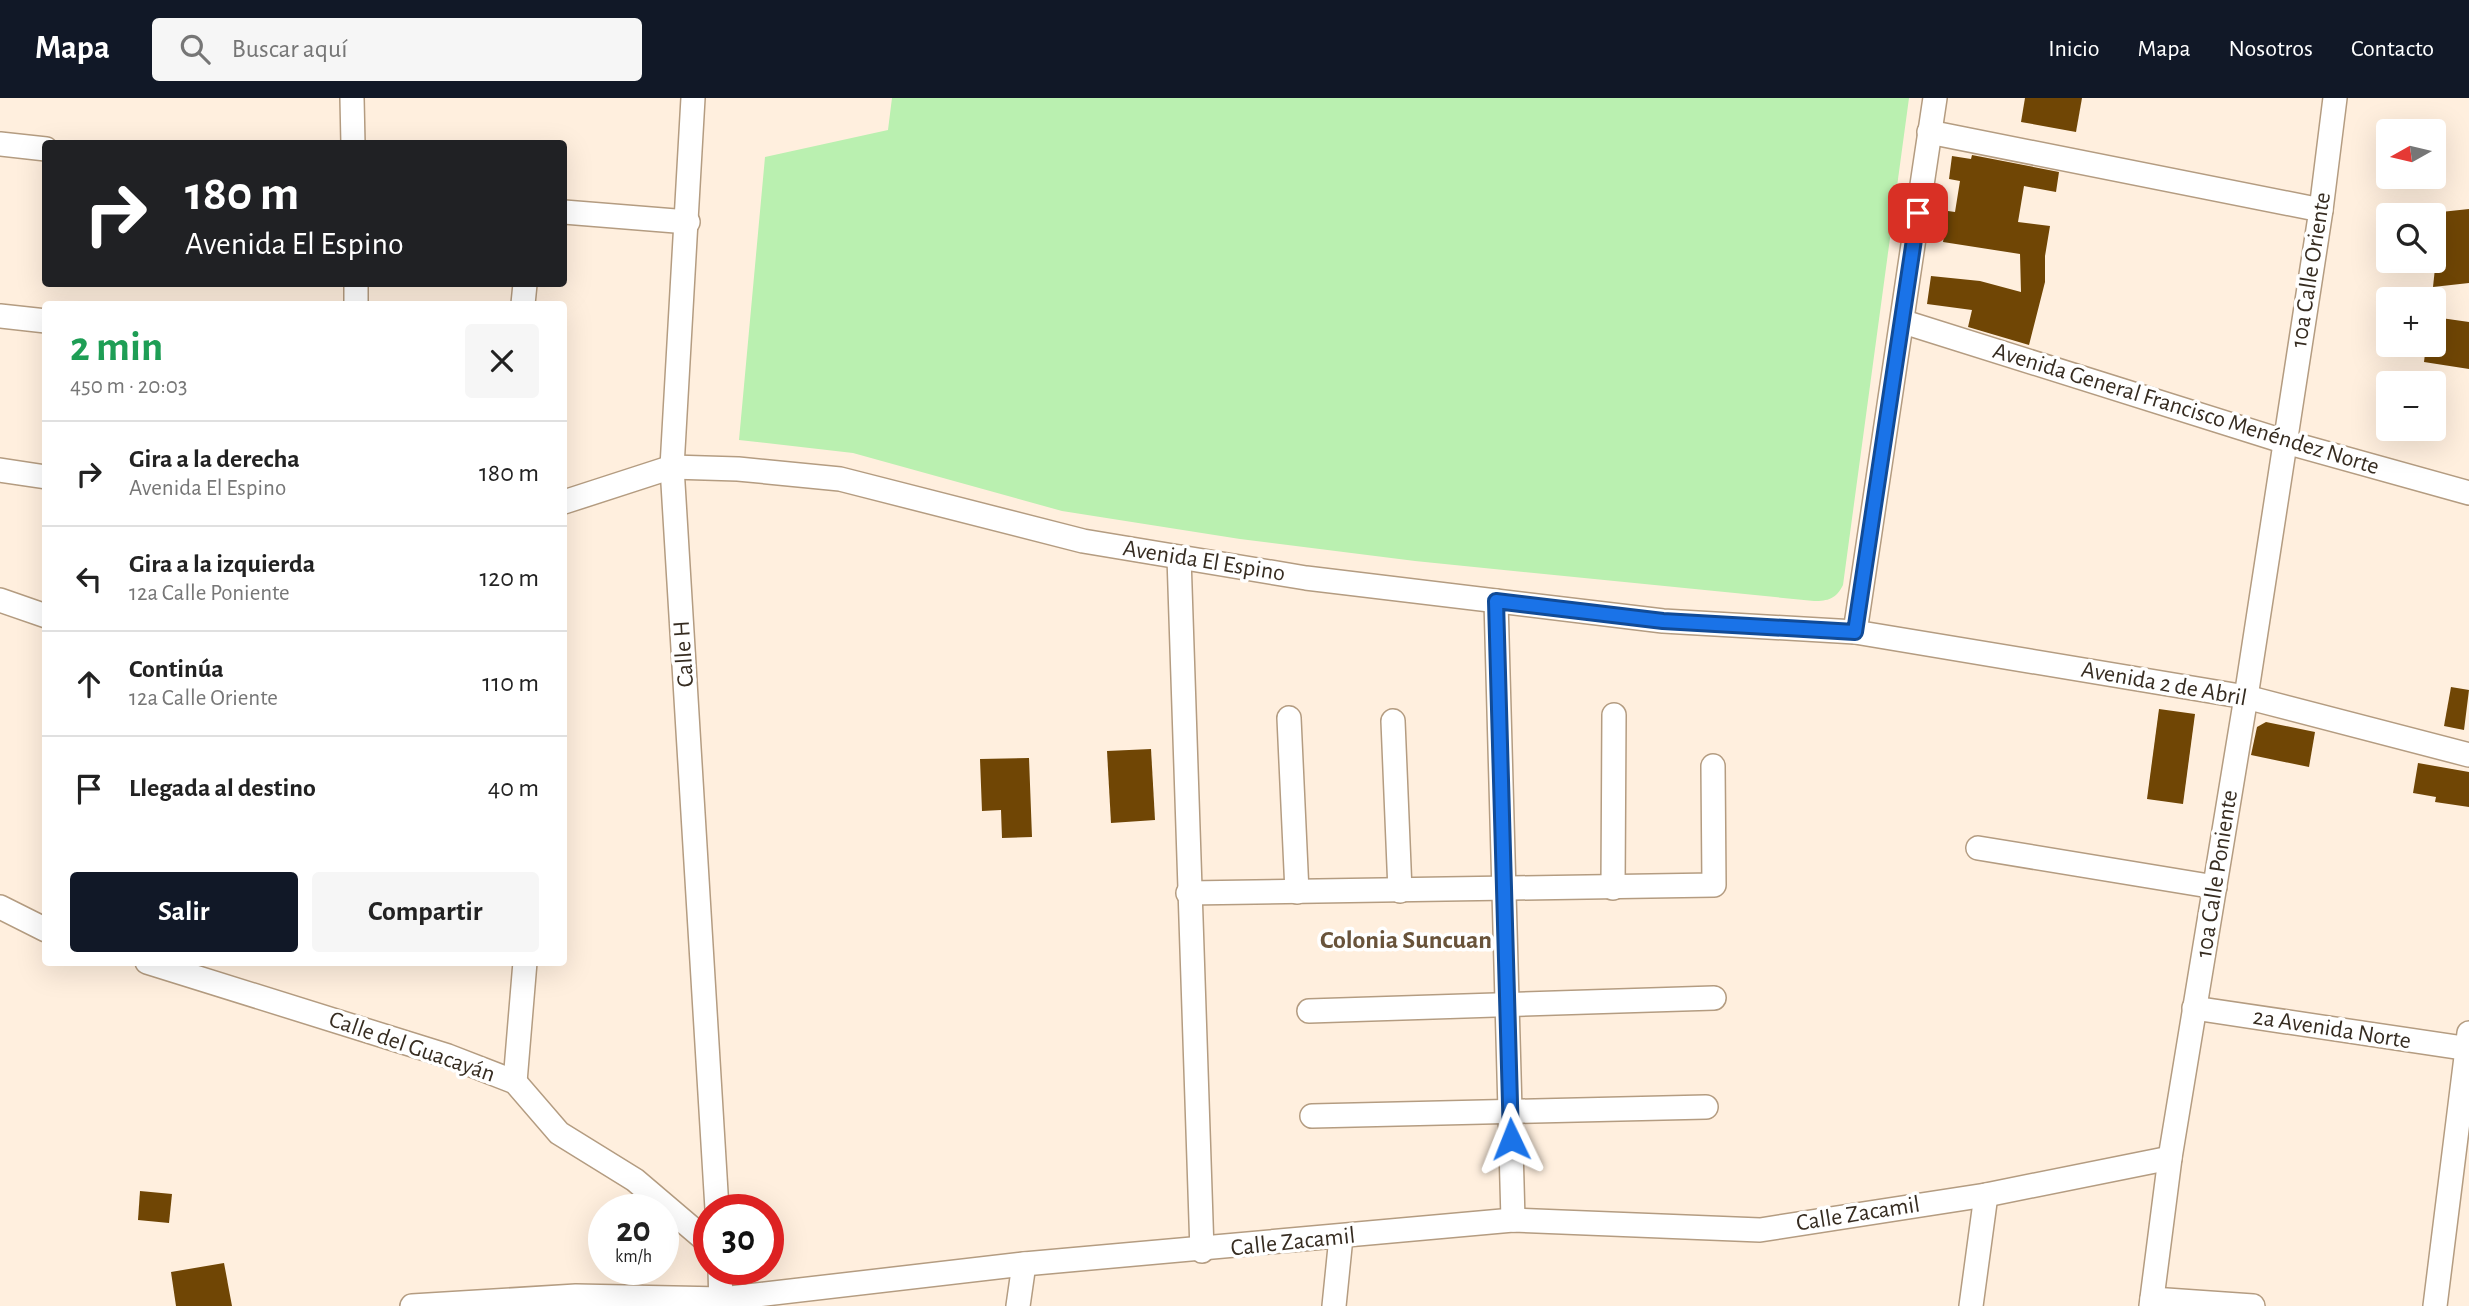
<!DOCTYPE html>
<html lang="es">
<meta charset="utf-8">
<style>
:root{--surface:#fff;--page:#f6f6f6;--text:#222;--muted:#767676;--line:#e0e0e0;--accent:#111827}
body{margin:0;font-family:"Alegreya Sans",sans-serif;background:var(--page);color:var(--text);height:100vh;display:flex;flex-direction:column;font-size:26px;white-space:nowrap}
*{box-sizing:border-box;margin:0}
p{font-size:23px;color:var(--muted)}
.icon{flex:none;width:38px;height:38px;fill:none;stroke:currentColor;stroke-width:2;stroke-linecap:round;stroke-linejoin:round}
.map{position:relative;flex:1;overflow:hidden}
.sheet{position:absolute;left:42px;top:203px;width:525px;height:665px;display:flex;flex-direction:column;background:var(--surface);border-radius:7px;box-shadow:0 7px 28px #0002}
.sheet>*{flex:none}
.guide{position:absolute;left:42px;top:42px;width:525px;height:147px;border-radius:7px;box-shadow:0 7px 28px #0002;background:#202124;color:#fff;overflow:hidden}
.needle{width:46px;rotate:262deg}
.tools{position:absolute;left:2376px;top:21px;display:grid;gap:14px}
.tools a{display:grid;place-items:center;width:70px;height:70px;border-radius:7px;background:var(--surface);box-shadow:0 7px 28px #0002;font-size:35px}
.speed{position:absolute;left:588px;top:1096px;display:flex;gap:14px;font-size:35px;font-weight:700;text-align:center}
.speed>*{display:grid;place-content:center;width:91px;height:91px;border-radius:50%;background:var(--surface);box-shadow:0 7px 28px #0002;line-height:1}
.speed small{font-size:18px;font-weight:400}
.speed .limit{border:10px solid #d22;background:#fff;color:#111}
.pin{position:absolute;display:grid;place-items:center;width:60px;height:60px;color:#fff;margin:-30px;border-radius:14px;box-shadow:0 4px 10px #0006}
.me{position:absolute;width:77px;margin:-38px;rotate:358deg;stroke-linejoin:round;filter:drop-shadow(0 0 5px #0008)}
.turn{display:flex;align-items:center;gap:24px;height:147px;padding:0 28px;font-size:32px}
.turn .icon{width:91px;height:91px;stroke-width:2.5}
.turn b{display:block;font-size:49px;line-height:60px}
.round{display:grid;place-items:center;flex:none;width:74px;height:74px;border-radius:7px;background:var(--page)}
.overview{display:flex;align-items:center;justify-content:space-between;height:119px;padding:0 28px}
h1{font-size:42px;font-weight:700;line-height:52px;color:#1e9e55}
.button{display:flex;gap:14px;margin-top:auto;padding:14px 28px}
.button a{flex:1;height:80px;border-radius:7px;background:var(--accent);color:#fff;font-size:28px;font-weight:700;line-height:80px;text-align:center}
.button a+a{background:var(--page);color:var(--text)}
ul{padding:0;list-style:none}
li{display:flex;align-items:center;gap:21px;height:105px;padding:0 28px;border-top:2px solid var(--line)}
li div{flex:1}
li b{display:block;font-size:26px}
li em{font-style:normal}
header{display:flex;align-items:center;gap:42px;box-sizing:border-box;height:98px;padding:0 35px;background:var(--accent);color:#fff}
header strong{font-size:33px}
nav{display:flex;gap:38px;margin-inline-start:auto;font-size:24px}
.search{width:490px;height:63px;background:var(--page);display:flex;align-items:center;gap:18px;box-sizing:border-box;padding:0 24px;border-radius:7px;color:var(--muted);font-size:26px}
.map>svg:first-child{display:block}
.green{fill:#baf0b0}
.building{fill:#704605}
.lines{fill:none;stroke-linecap:round;stroke-linejoin:round}
.minor-casing{stroke:#b49c81;stroke-width:26}
.minor{stroke:#fff;stroke-width:23}
.route-casing{stroke:#114b97;stroke-width:18}
.route{stroke:#1a73e8;stroke-width:12}
.labels{text-anchor:middle;dominant-baseline:central;stroke-width:7;stroke-linejoin:round;paint-order:stroke}
.street-label{font-size:24px;fill:#362c21;stroke:#fff}
.neighbourhood-label{font-size:26px;font-weight:bold;fill:#69533a;stroke:#fff}
</style>
<header>
<strong>Mapa</strong>
<div class="search"><svg class="icon" aria-label="search" viewBox="0 0 24 24"><circle cx="10" cy="10" r="6"/><path d="M15 15l6 6"/></svg>Buscar aquí</div>
<nav><a>Inicio</a><a>Mapa</a><a>Nosotros</a><a>Contacto</a></nav>
</header>
<div class="map">
<svg width="2469" height="1208" viewBox="0 0 2469 1208">
<rect width="100%" height="100%" fill="#ffefde"/>
<path class="green" d="M892,0h1017l-66,487c-7,14 -15,16 -29,16l-399,-40 -175,-22 -178,-28 -209,-58 -114,-13 26,-283 123,-27z"/>
<g class="building">
<polygon points="2025,0 2082,0 2076,34 2021,24"/>
<polygon points="1972,57 2059,74 2056,94 2024,88 2018,124 2050,128 2045,158 2045,184 2029,247 1968,229 1972,212 1927,206 1931,178 1980,183 2021,194 2020,156 1943,144 1948,113 1955,114 1960,83 1949,81 1952,58 1971,61"/>
<polygon points="2469,111 2469,185 2433,189 2441,114"/>
<polygon points="2434,219 2469,224 2469,271 2424,264 2426,247 2434,247"/>
<polygon points="2451,589 2469,592 2464,632 2444,628"/>
<polygon points="2159,611 2195,616 2183,706 2147,701"/>
<polygon points="2266,624 2315,634 2309,669 2251,657 2257,629"/>
<polygon points="1151,651 1155,722 1111,725 1107,653"/>
<polygon points="1029,660 1032,739 1002,740 1001,712 982,713 980,661"/>
<polygon points="2418,665 2469,674 2469,709 2435,704 2436,699 2413,695"/>
<polygon points="140,1093 172,1096 169,1125 138,1122"/>
<polygon points="224,1165 232,1208 176,1208 171,1174"/>
</g>
<g class="lines">
<defs>
<g id="minor">
<polyline points="352,0 353,46"/>
<polyline points="693,0 672,369 717,1111"/>
<polyline points="1929,34 2321,112"/>
<polyline points="0,46 46,51"/>
<polyline points="564,114 688,124"/>
<polyline points="356,186 356,206"/>
<polyline points="523,206 525,186"/>
<polyline points="0,218 46,223"/>
<polyline points="1904,224 2286,344 2469,395"/>
<polyline points="0,372 46,379"/>
<polyline points="564,404 672,369 738,371 840,381 1083,443 1306,480 1663,523 1855,534 2246,599 2469,657"/>
<polyline points="1179,459 1202,1153"/>
<polyline points="0,502 46,518"/>
<polyline points="1496,503 1513,1122"/>
<polyline points="1855,534 1935,0"/>
<polyline points="1289,620 1297,794"/>
<polyline points="1393,623 1400,793"/>
<polyline points="1978,750 2215,789"/>
<polyline points="1613,790 1614,617"/>
<polyline points="1188,795 1714,787 1713,668"/>
<polyline points="0,809 46,832"/>
<polyline points="147,864 448,958 515,984 559,1035 635,1082 709,1145"/>
<polyline points="2194,910 2469,951"/>
<polyline points="1309,913 1714,900"/>
<polyline points="515,984 525,864"/>
<polyline points="1312,1018 1706,1009"/>
<polyline points="720,1171 721,1208"/>
<polyline points="2152,1201 2253,1208"/>
<polyline points="412,1208 576,1198 722,1201 1024,1166 1513,1122 1760,1132 1986,1097 2170,1060"/>
<polyline points="1018,1208 1024,1166"/>
<polyline points="1334,1208 1341,1139"/>
<polyline points="1971,1208 1986,1097"/>
<polyline points="2151,1208 2170,1060 2246,599 2321,112 2335,0"/>
<polyline points="2435,1208 2469,935"/>
</g>
</defs>
<use href="#minor" class="minor-casing"/>
<use href="#minor" class="minor"/>
</g>
<g class="lines">
<defs>
<polyline id="route" points="1511,1041 1496,503 1663,523 1855,534 1918,115"/>
</defs>
<use href="#route" class="route-casing"/>
<use href="#route" class="route"/>
</g>
<g class="labels">
<g class="street-label">
<text transform="translate(2311 172) rotate(-81)">10a Calle Oriente</text>
<text transform="translate(2186 311) rotate(17)">Avenida General Francisco Menéndez Norte</text>
<text transform="translate(1204 463) rotate(9)">Avenida El Espino</text>
<text transform="translate(684 556) rotate(-94)">Calle H</text>
<text transform="translate(2164 586) rotate(10)">Avenida 2 de Abril</text>
<text transform="translate(2217 776) rotate(-81)">10a Calle Poniente</text>
<text transform="translate(2332 931) rotate(9)">2a Avenida Norte</text>
<text transform="translate(412 949) rotate(19)">Calle del Guacayán</text>
<text transform="translate(1858 1116) rotate(-9)">Calle Zacamil</text>
<text transform="translate(1293 1144) rotate(-6)">Calle Zacamil</text>
</g>
<g class="neighbourhood-label">
<text x="1406" y="842">Colonia Suncuan</text>
</g>
</g>
</svg>
<div class="tools">
<a><svg class="needle" viewBox="-14 -14 28 28"><path d="M0-13l5 13h-10z" fill="#e53935"/><path d="M0 13l5-13h-10z" fill="#767676"/></svg></a>
<a><svg class="icon" aria-label="search" viewBox="0 0 24 24"><circle cx="10" cy="10" r="6"/><path d="M15 15l6 6"/></svg></a>
<a>+</a>
<a>−</a>
</div>
<div class="speed"><div>20<small>km/h</small></div><div class="limit">30</div></div>
<div class="pin" style="left:1918px;top:115px;background:#d93025"><svg class="icon" aria-label="arrive" viewBox="0 0 24 24"><path d="M6 21V4h12l-3 4 3 4H6"/></svg></div>
<svg class="me" style="left:1511px;top:1041px" viewBox="-20 -20 40 40"><path d="M0-17L14 15 0 8-14 15z" fill="#1a73e8" stroke="#fff" stroke-width="4"/></svg>
<div class="guide">
<div class="turn"><svg class="icon" aria-label="right" viewBox="0 0 24 24"><path d="M7 20v-9h11M14 6l5 5-5 5"/></svg><div><b>180 m</b>Avenida El Espino</div></div>
</div>
<section class="sheet">
<div class="overview"><div><h1>2 min</h1><p>450 m · 20:03</p></div><a class="round"><svg class="icon" aria-label="close" viewBox="0 0 24 24"><path d="M6 6l12 12M18 6L6 18"/></svg></a></div>
<ul>
<li><svg class="icon" aria-label="right" viewBox="0 0 24 24"><path d="M7 20v-9h11M14 6l5 5-5 5"/></svg><div><b>Gira a la derecha</b><p>Avenida El Espino</p></div><em>180 m</em></li>
<li><svg class="icon" aria-label="left" viewBox="0 0 24 24"><path d="M17 20v-9H6M10 6l-5 5 5 5"/></svg><div><b>Gira a la izquierda</b><p>12a Calle Poniente</p></div><em>120 m</em></li>
<li><svg class="icon" aria-label="ahead" viewBox="0 0 24 24"><path d="M12 20V5M6 11l6-6 6 6"/></svg><div><b>Continúa</b><p>12a Calle Oriente</p></div><em>110 m</em></li>
<li><svg class="icon" aria-label="arrive" viewBox="0 0 24 24"><path d="M6 21V4h12l-3 4 3 4H6"/></svg><div><b>Llegada al destino</b></div><em>40 m</em></li>
</ul>
<div class="button"><a>Salir</a><a>Compartir</a></div>
</section>
</div>
